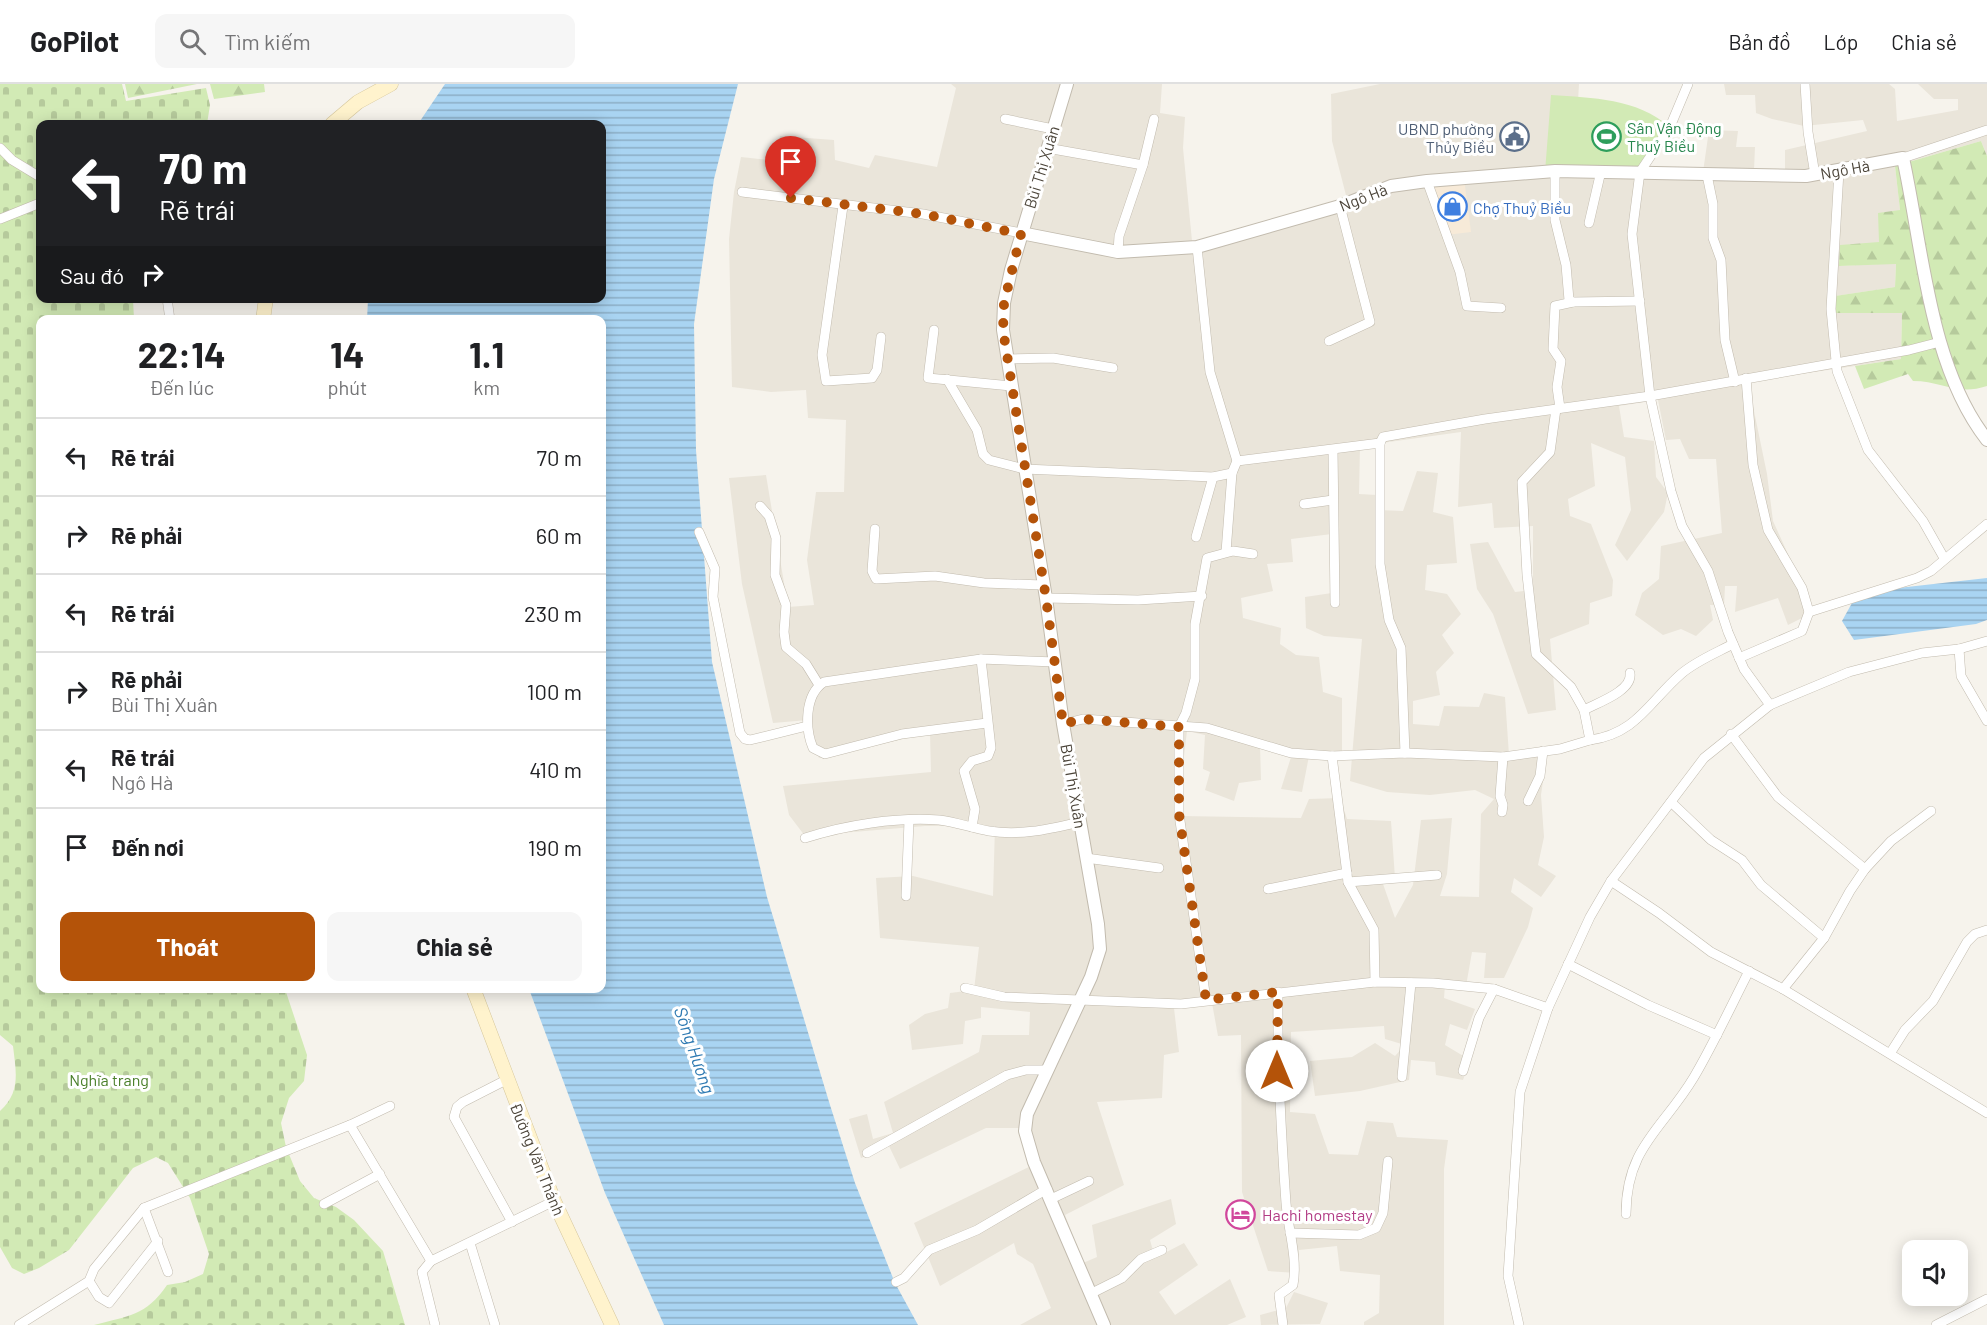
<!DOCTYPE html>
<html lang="vi">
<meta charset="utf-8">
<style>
:root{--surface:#fff;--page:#f6f6f6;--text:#202124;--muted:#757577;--line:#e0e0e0;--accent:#b45309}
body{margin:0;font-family:Barlow,sans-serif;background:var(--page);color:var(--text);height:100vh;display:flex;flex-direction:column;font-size:22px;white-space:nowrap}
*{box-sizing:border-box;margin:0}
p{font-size:20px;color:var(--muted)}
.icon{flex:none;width:33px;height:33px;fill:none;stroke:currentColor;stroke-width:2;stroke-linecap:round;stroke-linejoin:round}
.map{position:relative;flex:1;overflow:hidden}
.details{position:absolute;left:36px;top:231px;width:570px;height:678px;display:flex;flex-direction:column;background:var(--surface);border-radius:12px;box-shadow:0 3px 15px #0003}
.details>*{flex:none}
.guide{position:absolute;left:36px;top:36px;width:570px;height:183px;border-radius:12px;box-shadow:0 3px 15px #0003;background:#202124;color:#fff;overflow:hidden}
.controls{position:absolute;left:1902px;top:1156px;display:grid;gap:12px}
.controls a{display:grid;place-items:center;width:66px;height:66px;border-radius:12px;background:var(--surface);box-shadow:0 3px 15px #0003;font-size:30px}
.pin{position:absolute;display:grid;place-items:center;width:51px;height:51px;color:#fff;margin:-62px -26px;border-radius:50% 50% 50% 0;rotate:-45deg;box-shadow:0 0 6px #0007}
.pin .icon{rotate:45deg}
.me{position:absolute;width:66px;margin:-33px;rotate:0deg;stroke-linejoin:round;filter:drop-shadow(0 0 4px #0008)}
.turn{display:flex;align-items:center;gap:21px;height:126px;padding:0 24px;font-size:27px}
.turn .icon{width:78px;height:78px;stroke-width:2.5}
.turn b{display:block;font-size:42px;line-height:51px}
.then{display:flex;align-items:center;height:57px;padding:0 24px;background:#0003;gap:12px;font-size:22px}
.eta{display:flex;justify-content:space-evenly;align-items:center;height:102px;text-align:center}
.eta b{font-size:36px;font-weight:700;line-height:42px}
.action{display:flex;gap:12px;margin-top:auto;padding:12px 24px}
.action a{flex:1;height:69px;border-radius:12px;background:var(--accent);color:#fff;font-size:24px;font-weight:700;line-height:69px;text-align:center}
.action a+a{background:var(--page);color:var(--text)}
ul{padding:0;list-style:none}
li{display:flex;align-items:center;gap:18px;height:78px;padding:0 24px;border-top:2px solid var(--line)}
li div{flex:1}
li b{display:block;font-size:22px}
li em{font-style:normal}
header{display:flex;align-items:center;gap:36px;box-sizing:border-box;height:84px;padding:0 30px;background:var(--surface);border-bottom:2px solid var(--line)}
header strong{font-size:28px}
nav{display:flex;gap:33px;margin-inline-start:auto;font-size:21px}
.search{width:420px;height:54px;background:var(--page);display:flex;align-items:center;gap:15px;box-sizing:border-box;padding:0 21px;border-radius:12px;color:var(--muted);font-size:22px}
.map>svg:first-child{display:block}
.residential{fill:#eae5da;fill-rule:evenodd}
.commercial{fill:#f7ead8}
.forest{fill:url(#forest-firs)}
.cemetery{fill:url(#cemetery-stones)}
.pitch{fill:#d2eab5}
.water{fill:url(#water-rules)}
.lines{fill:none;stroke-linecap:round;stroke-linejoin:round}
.minor-casing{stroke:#c2bbae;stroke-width:10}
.tertiary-casing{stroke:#c2bbae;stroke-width:14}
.secondary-casing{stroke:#d6c79b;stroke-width:15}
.minor{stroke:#fff;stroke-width:9}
.tertiary{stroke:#fff;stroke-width:12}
.secondary{stroke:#fff3cd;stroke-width:14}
.route{stroke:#b45309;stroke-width:10;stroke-dasharray:0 18}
.labels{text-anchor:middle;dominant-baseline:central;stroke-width:6;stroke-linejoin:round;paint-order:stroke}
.leisure-label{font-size:16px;fill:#27864d;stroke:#fff;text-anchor:start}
.service-label{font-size:16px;fill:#4e5e75;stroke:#fff;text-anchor:end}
.street-label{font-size:16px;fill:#4b4439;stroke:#fff}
.shop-label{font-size:16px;fill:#366cbe;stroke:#fff;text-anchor:start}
.park-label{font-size:16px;fill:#4a7f2a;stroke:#fff}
.hotel-label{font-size:16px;fill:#b23c85;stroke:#fff;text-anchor:start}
.water-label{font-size:18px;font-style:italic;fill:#2e7ab2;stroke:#fff}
</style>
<header>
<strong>GoPilot</strong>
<div class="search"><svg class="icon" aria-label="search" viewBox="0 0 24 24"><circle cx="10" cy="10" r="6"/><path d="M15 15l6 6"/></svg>Tìm kiếm</div>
<nav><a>Bản đồ</a><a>Lớp</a><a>Chia sẻ</a></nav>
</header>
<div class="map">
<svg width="1987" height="1241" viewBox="0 0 1987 1241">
<defs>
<pattern id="forest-firs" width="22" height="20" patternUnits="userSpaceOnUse" patternTransform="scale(1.5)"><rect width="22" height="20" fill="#d2eab5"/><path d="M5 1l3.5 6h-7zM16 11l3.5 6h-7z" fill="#b6ca9c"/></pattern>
<pattern id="cemetery-stones" width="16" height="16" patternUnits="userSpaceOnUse" patternTransform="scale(1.5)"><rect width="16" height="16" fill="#d2eab5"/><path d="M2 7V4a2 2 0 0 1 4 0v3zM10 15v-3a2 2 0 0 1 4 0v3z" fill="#b6ca9c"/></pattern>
<pattern id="water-rules" width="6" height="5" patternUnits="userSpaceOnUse" patternTransform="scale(1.5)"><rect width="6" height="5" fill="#a9d4f2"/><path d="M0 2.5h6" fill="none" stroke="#8caec5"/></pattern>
</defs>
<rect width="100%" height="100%" fill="#f6f3ec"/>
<g class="residential">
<path d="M951,0h211l-2,29 25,4 -2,31 9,93 62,-9 94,-29 -16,-62 -1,-47 49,-10h199l-1,17 -26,62 151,9 6,-42 29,1 -2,16h19l-1,23 31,2v-22l82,-19 -4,-11 -59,6 -32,-7 -16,-6 -1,-18h-29l-2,-11h165l6,5 2,32 61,-11v-11h-24l-16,-15h69v72l-6,-15 -86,25 5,44 -21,32 -39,24 56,-3 -1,24 -59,9 1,17h65l-1,46 -153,23 19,92 6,47 33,73v22l-18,9 -10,-27 -43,14 2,-26h-12l-1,20 -14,-1 3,15 -17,16 -15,-7 -18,6 -28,-20 7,-22 17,-14 2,-33 61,-13 -6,-74h-27l-9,-20 -14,1 -8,-40 -39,6 5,31 30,4 2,36 12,16 -4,19 -37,49 -12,-16 16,-35 -6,-53 -34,-14 4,43 -27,13 2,17 21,8 22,56 -1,16 -22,7 -1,21 -39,15 6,71 -28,4 -35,-100 -16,-25 -7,-45 18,-2 27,50 18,-2v-64l-39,2 -2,-25 -34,4 3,-75 -101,14 -1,48 18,1 1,15 25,1 14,-40 21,2 -5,39 20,5 4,46 -30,2 -2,25 22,4 14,20 -19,21 12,18 -18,19 4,23 -27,6v23l26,2 5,-20 35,1 5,-14 21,4 4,58 38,-2 -6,42 3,42 -6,28 18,11 -15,21 -27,-19 -3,14 22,16 -5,19 -24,51h-20l2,-25 -14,-1 -6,34 -21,-1 -1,13 31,11 -8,21 -17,-6 -5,21 25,15 -7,20 -27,-5 -1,-13 -24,-2 -2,20 -49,11 -45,5 -5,-35 42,-4 23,-14 20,13 10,-11 -20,-6 -1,-13 -93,6 -1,80 25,2 14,40 29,1 9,-34 26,2 4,14 51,3 -4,29v156h-80v-3l15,-9 1,-38 -40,-4 -3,-25 -38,4 -2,23 -29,-2 -26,-79 -1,-157 -23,1 -6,-33 -38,5 5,44 -15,3 -2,43 -65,4 27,83 -59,30 18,48 14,-6 -5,-32 79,-26 5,25 -26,16 5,18 29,-15 14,22 -39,27 16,23 55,-36 16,38 -19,8h-207l31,-17 -18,-44 -16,-10 -3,-11 -74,43 -26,-63 121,-59 -7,-36h-42l-86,41 -11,-23 -28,12 -12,-39 18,-5 6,25 20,-6 -9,-31 95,-50 3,-17h47l1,-23 -49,-5v11l-16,3 -2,23 -51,6 -3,-25 16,-11 23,-6 2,-15 24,-3 5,-43 -99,-9 -4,-60 37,-2 80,20 2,-70h-70l-120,10 -16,-21 -6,-29 148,-14 -1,-39 -111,25 -11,-38 -35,3 -31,-139 -13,-106 37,-3 22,132 26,-2 -7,-45 9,-68h28l2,-72 -38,-2 -2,-28 -35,2 -39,-5 -3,-148 5,-47 7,-35 36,4 3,-25 54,4 1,20 34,8 6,-13 62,12 19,-79zM1332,450v59l-27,4 1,31 18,8 38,3 -12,142 37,11 43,3 45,-5 19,9 -13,15 -2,83 -39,-1 7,-22 5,-56 -31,2 -8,65 -18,33 -12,-34 12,-6 -4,-57 -44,-2 -7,-21 -31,1 -8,19 -120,-2 -2,-18 8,-67 18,4 -2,34 7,3 -5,18 29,11 5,-18 22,-3 -1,-35 32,9 -11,35 21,3 7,-36h33v-58l-19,-6 -4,-35 -23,-2 -16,-11 1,-16 -38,-10 -2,-20 32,-7 -6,-27 26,-2 -2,-23z"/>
<polygon points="1294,1208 1328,1219 1320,1240 1261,1241 1260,1231 1286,1224"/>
</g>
<polygon class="commercial" points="1464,94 1471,148 1446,151 1427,97"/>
<g class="forest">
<polygon points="125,0 197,0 128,14"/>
<polygon points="210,0 264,0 265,8 214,15"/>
<path d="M1981,57l6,15v230c-30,10 -45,-5 -74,-5l-5,-7 -44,15 -9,-23 46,-7 1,-46h-66l-1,-17 60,-9 1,-23 -57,2 1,-21 39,-3 -1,-29 22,-3 -5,-44z"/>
</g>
<path class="cemetery" d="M0,0h122l4,17 80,-13 4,17 -3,19h-167v174l93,1 1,20 -94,1v668l245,1 22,66 -3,26 -15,17 -8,25 5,24 14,34 14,17 22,9 18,13 29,31 22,74h-311c34,-9 52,-9 73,-40l18,-3 18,-8 6,-20 -19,-56 -22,-35 -12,-6 -23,11 -64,82 -30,18 -15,6 -12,-6 -12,-21v-136c21,-19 16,-39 13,-65l-13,-11z"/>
<path class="pitch" d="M1551,11c42,3 85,3 119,32l-30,45h-95z"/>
<g class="water">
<polygon points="445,0 738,0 714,95 694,240 696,366 712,578 767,813 830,1021 855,1099 895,1199 918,1241 664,1241 605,1109 529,905 602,904 602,236 367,236 368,215 602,214 602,40 418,40"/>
<polygon points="1987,494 1987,536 1976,540 1854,556 1842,537 1852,519 1898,504"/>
</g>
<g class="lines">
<defs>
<g id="minor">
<polyline points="1688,0 1670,43 1640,88 1632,150 1650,312 1671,407 1682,442 1708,487 1728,548 1744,585 1770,621"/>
<polyline points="1805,0 1808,48 1815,91"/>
<polyline points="1005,35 1053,45"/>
<polyline points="0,64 12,76 40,93"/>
<polyline points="1047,64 1143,81"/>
<polyline points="1903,74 1987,46"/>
<polyline points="1555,87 1555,136 1566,181 1569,216 1573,218 1640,217"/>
<polyline points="1839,87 1831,225 1837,287 1868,366 1923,437 1944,474"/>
<polyline points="1707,91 1713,120 1713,154 1721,176 1725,256 1735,298"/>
<polyline points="1427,97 1460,188 1467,222 1501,224"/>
<polyline points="742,108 923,130 1021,149"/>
<polyline points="843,122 822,271 826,297 872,294 877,286 881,253"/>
<polyline points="0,135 40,119"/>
<polyline points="1589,139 1601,87"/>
<polyline points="1197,163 1210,288 1237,377"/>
<polyline points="1118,168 1119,152 1143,81 1154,35"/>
<polyline points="167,214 170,236"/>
<polyline points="934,246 928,294 1011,302"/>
<polyline points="1329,257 1370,238 1340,122"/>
<polyline points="1007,275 1053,274 1113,284"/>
<polyline points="947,295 977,346 983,370 989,376 1024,385 1213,393 1232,389 1237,377 1380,359 1383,353 1485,335 1650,312 1909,266 1940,258"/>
<polyline points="1560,324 1557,303 1561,277 1553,265 1555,222 1573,218"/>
<polyline points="1380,359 1380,480 1389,536 1401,564 1405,669"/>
<polyline points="1333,366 1335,519"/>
<polyline points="1304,420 1333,416"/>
<polyline points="760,422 769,432 776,454 775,491 786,521 784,548 786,563 806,580 819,601"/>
<polyline points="875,445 872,487 876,495 935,492 984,499 1043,501"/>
<polyline points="699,448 715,485 713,513 740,649 745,655 750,656 807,642"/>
<polyline points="1196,453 1213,393"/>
<polyline points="1226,468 1232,389"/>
<polyline points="1046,514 1138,516 1202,512"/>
<polyline points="1809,528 1917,494 1931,487 1987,440"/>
<polyline points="1959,565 1961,592 1987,637"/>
<polyline points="1739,574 1802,547 1809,528 1802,504 1768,446 1753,381 1746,294"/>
<path d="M1584,626c13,-7 49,-19 46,-37"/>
<path d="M987,639l-85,11 -77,20 -12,-6c-8,-19 -9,-53 11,-66l157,-23 74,3"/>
<polyline points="1063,640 1083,635 1207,644 1291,669 1332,672 1348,798 1374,846 1375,898"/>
<polyline points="1731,650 1778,713 1865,785"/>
<path d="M1590,656c46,-6 59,-38 91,-66 15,-13 35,-21 52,-30"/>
<polyline points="1332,672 1405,669 1503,673 1560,665 1590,656 1584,626 1571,603 1536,570 1527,491 1522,398 1550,368 1556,325"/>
<polyline points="1528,717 1540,692 1543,667"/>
<polyline points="1671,718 1711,756 1742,776 1761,801 1824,854"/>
<polyline points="1502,728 1503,721 1500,712 1503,673"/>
<polyline points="972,743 975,725 964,687 972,677 988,672 991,664 981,575"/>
<path d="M805,754c41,-13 91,-21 134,-18 17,2 33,8 50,11 32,5 60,-2 91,-9"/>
<polyline points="1086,774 1159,784"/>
<polyline points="1611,797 1704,674 1770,621 1849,588 1922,569 1959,565 1987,557"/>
<polyline points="1348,798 1437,791"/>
<polyline points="1268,805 1347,789"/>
<polyline points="906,812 909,737"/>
<polyline points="1568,880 1648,921 1717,951"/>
<polyline points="965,904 1004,913 1181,920 1375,898 1433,899 1494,905 1548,924"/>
<polyline points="1783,905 1824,854 1850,807 1865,785 1891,757 1931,727"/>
<path d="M1278,908c-1,70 3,140 8,211 2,26 12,55 7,82l-14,10 4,30"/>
<polyline points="1206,916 1179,730 1179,643 1186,629 1195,595 1195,540 1207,474 1233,467 1253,470"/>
<polyline points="1891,968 1905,946 1933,917 1967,858 1975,850 1987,846"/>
<polyline points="1463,987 1479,934 1494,905"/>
<polyline points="1402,993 1411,899"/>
<polyline points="506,996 463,1018 457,1023 454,1033 512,1138"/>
<polyline points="350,1041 390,1022"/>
<polyline points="867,1069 1007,991 1026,986 1048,986"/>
<polyline points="1051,1115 1089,1097"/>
<polyline points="324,1120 380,1090"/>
<polyline points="144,1124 168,1188"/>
<path d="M1626,1130c0,-67 37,-85 68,-137 20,-34 37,-71 55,-106"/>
<polyline points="1290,1149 1359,1151 1376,1144 1383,1129 1388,1077"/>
<polyline points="470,1159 495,1241"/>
<polyline points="431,1177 422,1188 435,1241"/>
<polyline points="89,1197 99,1213 109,1219 158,1157"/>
<polyline points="896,1198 904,1194 929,1166 977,1146 1047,1105"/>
<polyline points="1090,1210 1122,1194 1141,1175 1162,1166"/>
<polyline points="19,1241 89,1197 94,1185 144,1124 350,1041 431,1177 554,1117"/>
<polyline points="1519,1241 1508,1192 1520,1008 1548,924 1590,833 1611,797 1659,829 1711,868 1783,905 1987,1029"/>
<polyline points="1936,1241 1987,1215"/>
</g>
<g id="tertiary">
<polyline points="1067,0 1011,186 1004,219 1003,246 1046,514 1063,640 1098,840 1100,865 1091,893 1027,1030 1025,1047 1034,1078 1104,1241"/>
<path d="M1021,149l97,19 79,-5 143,-41 51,-20 36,-5 128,-10 251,5 97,-18c20,91 26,208 84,282"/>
</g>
<g id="secondary">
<polyline points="332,40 358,18 391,0"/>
<polyline points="263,236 266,214"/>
<polyline points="473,904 554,1117 612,1241"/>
</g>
</defs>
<use href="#minor" class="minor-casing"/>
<use href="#tertiary" class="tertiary-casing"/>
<use href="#secondary" class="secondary-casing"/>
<use href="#minor" class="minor"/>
<use href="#tertiary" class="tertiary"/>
<use href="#secondary" class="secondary"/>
</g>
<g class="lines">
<polyline class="route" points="791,114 923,130 1021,150 1004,219 1003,246 1046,514 1063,640 1083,635 1179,643 1179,730 1206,916 1278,908 1277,987"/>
</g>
<defs>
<symbol id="stadium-ring" viewBox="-11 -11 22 22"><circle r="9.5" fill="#fff" stroke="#2e9e5b" stroke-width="1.5"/><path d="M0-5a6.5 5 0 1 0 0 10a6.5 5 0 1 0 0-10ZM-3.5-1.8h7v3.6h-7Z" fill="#2e9e5b"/></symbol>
<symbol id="civic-ring" viewBox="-11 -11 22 22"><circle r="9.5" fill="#fff" stroke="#5c6f8a" stroke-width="1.5"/><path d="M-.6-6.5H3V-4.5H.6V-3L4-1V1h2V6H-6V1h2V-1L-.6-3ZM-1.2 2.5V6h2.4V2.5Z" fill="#5c6f8a"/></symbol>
<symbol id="shop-ring" viewBox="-11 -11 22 22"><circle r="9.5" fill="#fff" stroke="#3f7fe0" stroke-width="1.5"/><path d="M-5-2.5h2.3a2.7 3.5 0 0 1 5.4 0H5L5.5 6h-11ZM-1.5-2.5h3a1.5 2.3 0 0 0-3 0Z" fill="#3f7fe0"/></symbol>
<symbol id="hotel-ring" viewBox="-11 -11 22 22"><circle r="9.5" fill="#fff" stroke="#d1479c" stroke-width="1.5"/><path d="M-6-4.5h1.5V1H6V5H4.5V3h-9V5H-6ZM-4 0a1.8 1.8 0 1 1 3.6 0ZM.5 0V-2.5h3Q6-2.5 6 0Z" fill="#d1479c"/></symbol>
</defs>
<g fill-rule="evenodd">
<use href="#stadium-ring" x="1590" y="36" width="33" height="33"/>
<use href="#civic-ring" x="1498" y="36" width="33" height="33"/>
<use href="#shop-ring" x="1436" y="106" width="33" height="33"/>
<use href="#hotel-ring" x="1224" y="1114" width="33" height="33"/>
</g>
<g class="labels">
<g class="leisure-label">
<text x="1627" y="43">Sân Vận Động<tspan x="1627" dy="18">Thuỷ Biều</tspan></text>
</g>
<g class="service-label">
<text x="1494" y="44">UBND phường<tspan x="1494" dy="18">Thủy Biều</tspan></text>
</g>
<g class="street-label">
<text transform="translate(1041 83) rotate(-73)">Bùi Thị Xuân</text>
<text transform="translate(1845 85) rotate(-10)">Ngô Hà</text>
<text transform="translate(1363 113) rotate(-21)">Ngô Hà</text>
<text transform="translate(1074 702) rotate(80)">Bùi Thị Xuân</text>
<text transform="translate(538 1075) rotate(68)">Đường Văn Thánh</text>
</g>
<g class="shop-label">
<text x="1473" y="123">Chợ Thuỷ Biều</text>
</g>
<g class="park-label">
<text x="109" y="995">Nghĩa trang</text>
</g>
<g class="hotel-label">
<text x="1262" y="1130">Hachi homestay</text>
</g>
<g class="water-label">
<text transform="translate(695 966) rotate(71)">Sông Hương</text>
</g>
</g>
</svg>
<div class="controls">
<a><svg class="icon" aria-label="sound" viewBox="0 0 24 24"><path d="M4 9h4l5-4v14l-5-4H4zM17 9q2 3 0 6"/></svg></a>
</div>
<div class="pin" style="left:791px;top:114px;background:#d93025"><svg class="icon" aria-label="arrive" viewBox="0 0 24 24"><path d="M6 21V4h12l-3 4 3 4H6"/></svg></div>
<svg class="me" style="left:1277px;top:987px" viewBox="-20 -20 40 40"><circle r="19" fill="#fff"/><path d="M0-13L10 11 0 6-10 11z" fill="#b45309"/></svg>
<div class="guide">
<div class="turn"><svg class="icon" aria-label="left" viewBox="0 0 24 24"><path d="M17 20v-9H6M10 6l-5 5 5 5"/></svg><div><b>70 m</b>Rẽ trái</div></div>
<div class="then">Sau đó<svg class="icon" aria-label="right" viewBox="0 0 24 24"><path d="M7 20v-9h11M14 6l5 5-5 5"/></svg></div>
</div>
<section class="details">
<div class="eta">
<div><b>22:14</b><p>Đến lúc</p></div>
<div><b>14</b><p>phút</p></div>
<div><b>1.1</b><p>km</p></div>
</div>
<ul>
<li><svg class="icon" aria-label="left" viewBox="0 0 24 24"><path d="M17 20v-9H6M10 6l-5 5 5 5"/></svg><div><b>Rẽ trái</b></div><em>70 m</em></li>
<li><svg class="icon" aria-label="right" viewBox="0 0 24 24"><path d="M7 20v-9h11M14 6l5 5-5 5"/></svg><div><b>Rẽ phải</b></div><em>60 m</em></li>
<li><svg class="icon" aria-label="left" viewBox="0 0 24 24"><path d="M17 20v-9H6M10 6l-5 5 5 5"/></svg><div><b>Rẽ trái</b></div><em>230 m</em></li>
<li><svg class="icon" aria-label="right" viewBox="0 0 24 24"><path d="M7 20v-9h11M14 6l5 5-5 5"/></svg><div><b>Rẽ phải</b><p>Bùi Thị Xuân</p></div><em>100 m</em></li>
<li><svg class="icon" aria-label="left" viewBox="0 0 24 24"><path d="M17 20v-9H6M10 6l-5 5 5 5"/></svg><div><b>Rẽ trái</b><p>Ngô Hà</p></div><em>410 m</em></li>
<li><svg class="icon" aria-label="arrive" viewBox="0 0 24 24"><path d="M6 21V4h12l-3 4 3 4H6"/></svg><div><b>Đến nơi</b></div><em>190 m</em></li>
</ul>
<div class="action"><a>Thoát</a><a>Chia sẻ</a></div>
</section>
</div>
